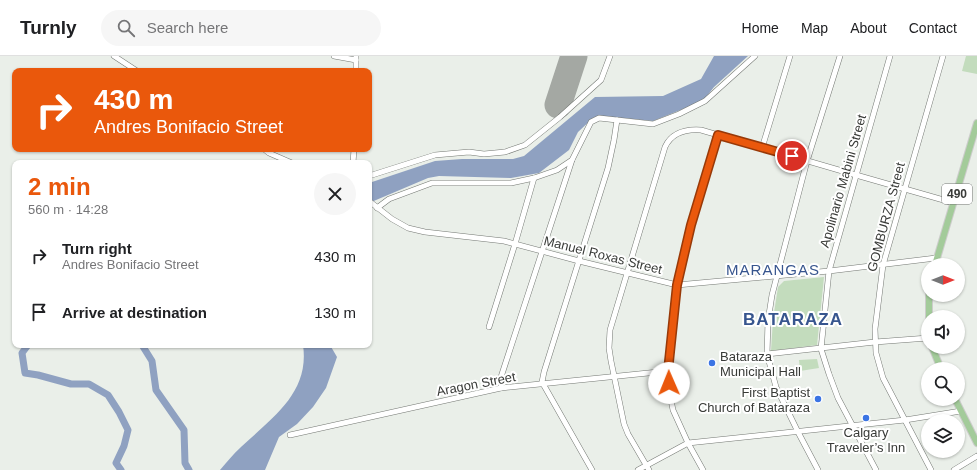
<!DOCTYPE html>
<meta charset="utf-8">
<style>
:root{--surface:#fff;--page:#f6f6f6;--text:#202124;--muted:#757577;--line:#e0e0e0;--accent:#ea580c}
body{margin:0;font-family:Arial,sans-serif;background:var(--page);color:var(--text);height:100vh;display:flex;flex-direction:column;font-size:15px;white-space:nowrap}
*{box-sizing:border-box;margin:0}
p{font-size:13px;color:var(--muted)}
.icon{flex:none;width:22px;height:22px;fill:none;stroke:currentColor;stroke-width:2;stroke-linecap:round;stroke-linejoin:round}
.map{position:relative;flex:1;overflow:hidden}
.details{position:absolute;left:12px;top:104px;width:360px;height:188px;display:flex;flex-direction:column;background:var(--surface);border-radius:8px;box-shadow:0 1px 3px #0004}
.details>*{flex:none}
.banner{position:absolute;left:12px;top:12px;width:360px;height:84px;border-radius:8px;box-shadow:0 1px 3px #0004;background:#ea580c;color:#fff;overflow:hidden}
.needle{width:26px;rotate:90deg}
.controls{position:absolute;left:921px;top:202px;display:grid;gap:8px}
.controls a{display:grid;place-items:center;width:44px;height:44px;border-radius:50%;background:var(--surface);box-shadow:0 1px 3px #0004;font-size:20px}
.pin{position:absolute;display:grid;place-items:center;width:34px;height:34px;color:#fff;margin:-17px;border:2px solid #fff;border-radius:50%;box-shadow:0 1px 4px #0007}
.me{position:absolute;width:44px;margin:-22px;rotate:359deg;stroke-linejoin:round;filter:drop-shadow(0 0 3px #0008)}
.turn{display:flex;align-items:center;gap:14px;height:84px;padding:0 16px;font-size:18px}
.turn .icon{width:52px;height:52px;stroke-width:2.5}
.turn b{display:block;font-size:28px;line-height:34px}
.round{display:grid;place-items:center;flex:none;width:42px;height:42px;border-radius:21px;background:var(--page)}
.overview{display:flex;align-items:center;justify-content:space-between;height:68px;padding:0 16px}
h1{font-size:24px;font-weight:800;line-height:30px;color:var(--accent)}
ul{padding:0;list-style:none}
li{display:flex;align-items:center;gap:12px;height:56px;padding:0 16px}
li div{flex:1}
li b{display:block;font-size:15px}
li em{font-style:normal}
header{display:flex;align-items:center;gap:24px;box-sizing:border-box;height:56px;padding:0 20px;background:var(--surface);border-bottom:1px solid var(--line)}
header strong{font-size:19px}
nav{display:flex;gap:22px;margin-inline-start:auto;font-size:14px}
.search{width:280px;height:36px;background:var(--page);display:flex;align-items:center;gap:10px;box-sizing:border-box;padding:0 14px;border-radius:22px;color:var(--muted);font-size:15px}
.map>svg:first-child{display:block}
.green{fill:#c3dcbd}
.water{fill:#8fa1c1}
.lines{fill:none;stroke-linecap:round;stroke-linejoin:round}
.river{stroke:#8fa1c1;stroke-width:7}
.runway{stroke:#a4a8a3;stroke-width:27}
.minor-casing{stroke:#747873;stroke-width:6}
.major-casing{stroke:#cccccb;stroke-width:8}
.minor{stroke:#fff;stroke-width:5}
.major{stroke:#a3cb9a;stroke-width:6}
.route-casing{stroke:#983908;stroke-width:10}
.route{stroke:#ea580c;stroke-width:7}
.poi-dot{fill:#3b74e4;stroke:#fff;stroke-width:1.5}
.labels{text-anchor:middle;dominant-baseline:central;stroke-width:4;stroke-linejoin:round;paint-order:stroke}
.shield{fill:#fff;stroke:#747674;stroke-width:1}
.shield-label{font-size:12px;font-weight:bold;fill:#393b38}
.street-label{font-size:13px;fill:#393b38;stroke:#fff}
.poi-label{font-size:13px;fill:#393b38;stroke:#fff;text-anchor:start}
.quarter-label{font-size:15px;letter-spacing:1px;fill:#37558e;stroke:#fff}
.district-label{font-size:17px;font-weight:bold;letter-spacing:1px;fill:#37558e;stroke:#fff}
</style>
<header>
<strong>Turnly</strong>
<div class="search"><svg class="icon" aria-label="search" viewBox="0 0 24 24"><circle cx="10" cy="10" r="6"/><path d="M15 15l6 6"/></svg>Search here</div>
<nav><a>Home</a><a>Map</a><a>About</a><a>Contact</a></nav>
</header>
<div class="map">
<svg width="977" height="414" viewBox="0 0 977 414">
<rect width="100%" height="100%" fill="#eaefe9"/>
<g class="green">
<polygon points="966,0 977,0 977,18 962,15"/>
<polygon points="824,221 817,289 771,295 773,263 778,231 784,225"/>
<polygon points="817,303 819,312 800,315 799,304"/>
</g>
<g class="water">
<polygon points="714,0 748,0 714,31 703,45 653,65 600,60 593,62 578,76 569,94 539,117 511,122 439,120 428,122 369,147 369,127 435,105 462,103 513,103 524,100 595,41 663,40 701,23"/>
<path d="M303,289h27l7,12 -11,31 -13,19 -16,17 -18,13 -14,33h-45c7,-8 13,-16 21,-23 31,-29 69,-54 62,-102z"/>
</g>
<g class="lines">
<g class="river">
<polyline points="28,289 22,297 25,317 38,319 71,328 89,328 108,339 119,356 128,374 124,390 116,407 121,414"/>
<polyline points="142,289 152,305 156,334 184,374 185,407 189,414"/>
</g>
<polyline class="runway" points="558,49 574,0"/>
<defs>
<g id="minor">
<polyline points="114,0 137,15"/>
<polyline points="334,0 356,4"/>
<polyline points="356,15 356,0"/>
<polyline points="762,92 790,0"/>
<polyline points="264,93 269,97 292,107"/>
<polyline points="353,107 354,93"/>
<polyline points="369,120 435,99 469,96 484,98 505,96 525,89 560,61 601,24 610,0"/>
<polyline points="369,145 392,163 408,172 425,176 504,185 579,205 677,229 829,215 936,202"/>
<polyline points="377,152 389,143 432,127 511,127 534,122 557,114 572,104 591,66 599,62 653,68 679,58 705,45 755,0"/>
<polyline points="489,271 515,188 534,122"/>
<polyline points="767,298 875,286 928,282"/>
<polyline points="501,332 501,321 572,104"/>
<polyline points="290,379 501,332 668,315"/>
<polyline points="592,414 542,326 544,316 608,112 614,84 617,64"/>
<polyline points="638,414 688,387 905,364 961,355"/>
<path d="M649,414l-21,-36 -4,-10 -13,-63 -2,-13 1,-18 55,-183c7,-15 21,-18 36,-17l155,45 98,28"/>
<polyline points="703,414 688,387 673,354 670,339 668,315 677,229 691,169 718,79"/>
<polyline points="818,414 798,376 776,331 767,298 768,265 772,239 807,105 840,0"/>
<polyline points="876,414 838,342 829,318 821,293 829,215 890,0"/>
<polyline points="931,414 883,322 876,297 875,273 883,209 943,0"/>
<polyline points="954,414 977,400"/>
</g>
<g id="major">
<polyline points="935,209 977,67"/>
<polyline points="929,261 929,239"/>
<polyline points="932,291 941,313"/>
<polyline points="955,343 977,387"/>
</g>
</defs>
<use href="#minor" class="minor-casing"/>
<use href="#major" class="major-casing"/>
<use href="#minor" class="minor"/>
<use href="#major" class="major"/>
</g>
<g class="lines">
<defs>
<polyline id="route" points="669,327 668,315 677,229 691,169 718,79 792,100"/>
</defs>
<use href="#route" class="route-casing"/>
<use href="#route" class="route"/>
</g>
<g class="poi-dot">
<circle cx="712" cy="307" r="4"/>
<circle cx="818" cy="343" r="4"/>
<circle cx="866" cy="362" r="4"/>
</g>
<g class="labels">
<rect class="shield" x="942" y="128" width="30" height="20" rx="3"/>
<g class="shield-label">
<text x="957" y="138">490</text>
</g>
<g class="street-label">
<text transform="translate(843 125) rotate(-74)">Apolinario Mabini Street</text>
<text transform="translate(886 161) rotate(-75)">GOMBURZA Street</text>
<text transform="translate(603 199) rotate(14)">Manuel Roxas Street</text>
<text transform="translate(476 328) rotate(-11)">Aragon Street</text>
</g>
<g class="poi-label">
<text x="720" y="300">Bataraza<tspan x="720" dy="15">Municipal Hall</tspan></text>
<text x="810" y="336" text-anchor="end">First Baptist<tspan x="810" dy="15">Church of Bataraza</tspan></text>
<text x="866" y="376" text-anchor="middle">Calgary<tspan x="866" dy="15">Traveler’s Inn</tspan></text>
</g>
<g class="quarter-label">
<text x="773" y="213">MARANGAS</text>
</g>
<g class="district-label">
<text x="793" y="263">BATARAZA</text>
</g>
</g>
</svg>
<div class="controls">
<a><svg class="needle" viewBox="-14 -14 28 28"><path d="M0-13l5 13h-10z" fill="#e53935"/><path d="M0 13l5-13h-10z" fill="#757577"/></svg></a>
<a><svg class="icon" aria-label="sound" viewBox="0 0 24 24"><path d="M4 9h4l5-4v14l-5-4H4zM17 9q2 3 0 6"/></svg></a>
<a><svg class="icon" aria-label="search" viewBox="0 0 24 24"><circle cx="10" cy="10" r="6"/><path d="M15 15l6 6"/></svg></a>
<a><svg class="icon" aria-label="layers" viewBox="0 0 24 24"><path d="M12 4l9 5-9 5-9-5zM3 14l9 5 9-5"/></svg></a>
</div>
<div class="pin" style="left:792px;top:100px;background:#d93025"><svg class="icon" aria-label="arrive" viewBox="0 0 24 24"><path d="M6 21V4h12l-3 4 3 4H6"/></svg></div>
<svg class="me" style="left:669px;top:327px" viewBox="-20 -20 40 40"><circle r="19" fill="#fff"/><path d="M0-13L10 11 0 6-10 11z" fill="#ea580c"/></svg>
<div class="banner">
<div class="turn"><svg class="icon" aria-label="right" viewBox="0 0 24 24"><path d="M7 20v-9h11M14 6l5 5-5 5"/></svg><div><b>430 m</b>Andres Bonifacio Street</div></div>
</div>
<section class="details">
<div class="overview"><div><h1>2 min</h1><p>560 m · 14:28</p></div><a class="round"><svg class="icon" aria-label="close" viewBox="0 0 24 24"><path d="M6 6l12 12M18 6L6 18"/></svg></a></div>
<ul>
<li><svg class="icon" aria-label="right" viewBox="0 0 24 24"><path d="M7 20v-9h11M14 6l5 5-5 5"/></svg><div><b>Turn right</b><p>Andres Bonifacio Street</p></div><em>430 m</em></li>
<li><svg class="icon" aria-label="arrive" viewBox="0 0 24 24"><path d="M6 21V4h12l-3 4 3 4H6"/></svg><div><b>Arrive at destination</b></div><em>130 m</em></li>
</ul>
</section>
</div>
